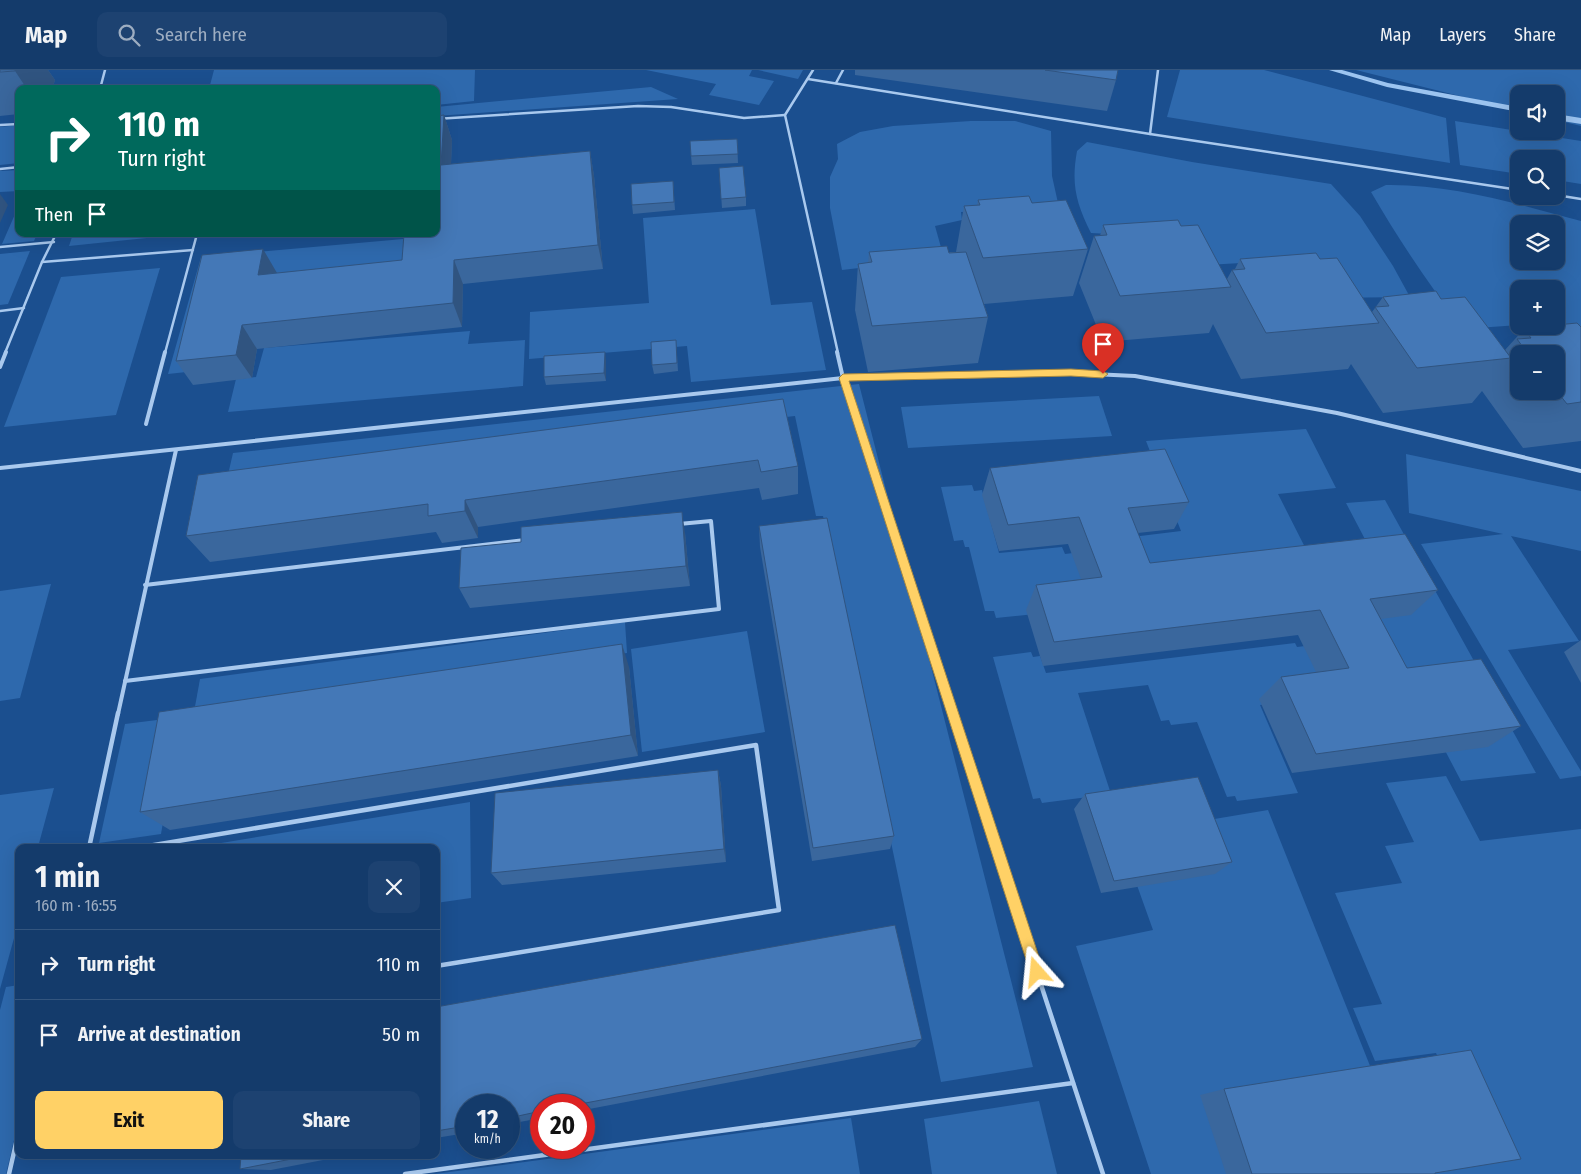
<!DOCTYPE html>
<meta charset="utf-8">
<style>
:root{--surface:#143b6b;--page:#1d4271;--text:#f1f3f6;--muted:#9dadc1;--line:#33557e;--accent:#ffd166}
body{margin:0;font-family:"Fira Sans Condensed",sans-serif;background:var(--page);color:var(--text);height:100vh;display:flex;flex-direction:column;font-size:19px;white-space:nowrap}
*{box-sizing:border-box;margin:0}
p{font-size:16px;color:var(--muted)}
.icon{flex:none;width:28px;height:28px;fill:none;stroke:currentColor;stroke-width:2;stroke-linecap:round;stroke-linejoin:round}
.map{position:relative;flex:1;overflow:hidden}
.panel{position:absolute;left:15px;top:774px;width:425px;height:315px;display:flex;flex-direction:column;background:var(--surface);border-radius:10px;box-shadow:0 5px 20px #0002,0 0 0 1px var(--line)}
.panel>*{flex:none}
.hud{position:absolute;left:15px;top:15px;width:425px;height:152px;border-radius:10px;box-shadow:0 5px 20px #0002,0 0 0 1px var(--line);background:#00695c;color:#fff;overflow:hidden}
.fabs{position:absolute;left:1510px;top:15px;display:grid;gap:10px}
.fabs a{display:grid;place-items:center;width:55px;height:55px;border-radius:10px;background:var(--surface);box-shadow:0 5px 20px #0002,0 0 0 1px var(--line);font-size:25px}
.speed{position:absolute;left:455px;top:1024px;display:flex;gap:10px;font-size:25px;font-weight:700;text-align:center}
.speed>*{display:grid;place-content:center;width:65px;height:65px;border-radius:50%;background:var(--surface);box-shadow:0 5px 20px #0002,0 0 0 1px var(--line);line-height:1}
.speed small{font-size:12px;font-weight:400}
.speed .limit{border:8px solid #d22;background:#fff;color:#111}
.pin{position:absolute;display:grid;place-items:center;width:42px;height:42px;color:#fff;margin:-51px -21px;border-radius:50% 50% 50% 0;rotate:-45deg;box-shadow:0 0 5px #0007}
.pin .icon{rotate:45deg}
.me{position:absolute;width:55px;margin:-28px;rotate:342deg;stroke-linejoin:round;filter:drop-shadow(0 0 4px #0008)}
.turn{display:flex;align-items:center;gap:18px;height:105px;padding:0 20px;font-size:22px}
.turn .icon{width:65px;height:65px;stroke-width:2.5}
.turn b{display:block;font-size:35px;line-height:42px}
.then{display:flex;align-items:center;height:48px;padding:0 20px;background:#0003;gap:10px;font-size:19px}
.round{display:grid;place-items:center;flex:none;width:52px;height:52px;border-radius:10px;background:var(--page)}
.head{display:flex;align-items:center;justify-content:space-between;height:85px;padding:0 20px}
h1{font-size:30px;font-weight:700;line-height:38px}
.button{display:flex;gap:10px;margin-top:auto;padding:10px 20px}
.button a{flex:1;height:58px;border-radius:10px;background:var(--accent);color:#111;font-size:20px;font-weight:700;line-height:58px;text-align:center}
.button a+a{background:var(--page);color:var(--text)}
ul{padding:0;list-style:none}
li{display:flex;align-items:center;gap:15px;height:70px;padding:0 20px;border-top:1px solid var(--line)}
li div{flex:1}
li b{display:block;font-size:19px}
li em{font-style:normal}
header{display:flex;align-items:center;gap:30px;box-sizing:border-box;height:70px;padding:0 25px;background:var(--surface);border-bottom:1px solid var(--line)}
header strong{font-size:24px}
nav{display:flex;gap:28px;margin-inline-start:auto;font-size:18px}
.search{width:350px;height:45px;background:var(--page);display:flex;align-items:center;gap:12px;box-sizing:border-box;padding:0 18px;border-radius:10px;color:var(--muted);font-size:19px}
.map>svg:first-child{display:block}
.green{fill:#2e69ad;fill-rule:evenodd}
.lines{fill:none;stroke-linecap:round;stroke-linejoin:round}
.stream{fill:#9cc4f0;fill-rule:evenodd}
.lane-far2{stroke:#a9c9ee;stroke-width:2.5}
.lane-far1{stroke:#a9c9ee;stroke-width:4}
.lane{stroke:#a9c9ee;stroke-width:4.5}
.wall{fill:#3a679d;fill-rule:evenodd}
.shaded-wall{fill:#305480}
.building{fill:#4478b7;stroke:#305480}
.route{fill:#ffd166;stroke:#a68842}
</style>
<header>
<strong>Map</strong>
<div class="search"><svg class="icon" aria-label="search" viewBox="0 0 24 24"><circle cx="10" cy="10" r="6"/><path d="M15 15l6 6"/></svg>Search here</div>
<nav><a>Map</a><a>Layers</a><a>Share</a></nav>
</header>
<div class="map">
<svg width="1581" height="1104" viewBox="0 0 1581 1104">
<rect width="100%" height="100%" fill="#1b4f8f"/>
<g class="green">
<polygon points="214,0 475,0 474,31 436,35 436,19 209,19"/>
<polygon points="646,0 752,0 749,6 774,11 759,35 709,25 716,14"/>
<polygon points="758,0 803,0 798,9"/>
<polygon points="1180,0 1264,0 1446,48 1450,93 1167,47"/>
<polygon points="1356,0 1581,0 1581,56 1556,50 1556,24 1519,24 1519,41"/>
<polygon points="651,17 678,29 436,46 436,37"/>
<polygon points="971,51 1015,51 1051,61 1052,106 1058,133 1055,138 961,142 962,150 935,156 944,188 842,200 830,138 830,107 838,89 837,74 860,62 893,56"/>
<polygon points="1455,51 1581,71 1581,114 1556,110 1556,89 1519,89 1519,104 1460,95"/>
<polygon points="19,55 19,93 0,95 0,57"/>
<path d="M1087,72l105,20 139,22 29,32 33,50 17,31 -88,1 -64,-36 -68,4 -24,-29 -75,-4c-15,-30 -20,-49 -14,-82z"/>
<polygon points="19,100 19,121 0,122 0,101"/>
<path d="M1386,115c66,-1 132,19 195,36v129l-44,-23 -8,-1h27v-37h-37v36l-56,4c-34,-44 -64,-89 -92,-137zM1519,154h37v37h-37z"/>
<polygon points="19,135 19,164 37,164 34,171 2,174"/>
<polygon points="755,139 771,235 812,232 826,300 691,312 687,276 529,289 530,242 649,233 643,148"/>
<polygon points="73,164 166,164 166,166 69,176"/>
<polygon points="437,166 432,221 228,240 214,299 168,304 201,187"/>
<polygon points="30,181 8,234 0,235 0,184"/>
<polygon points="160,198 116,345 4,357 61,207"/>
<polygon points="470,261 468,274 525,270 523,316 228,342 236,309 256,307 264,278"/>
<polygon points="859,314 1033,997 941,1012 823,446 816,446 795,346 227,409 233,383"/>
<polygon points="1099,326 1112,366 908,378 901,337"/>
<polygon points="1306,359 1336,418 1278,424 1313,493 1142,520 1132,467 1181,461 1146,371"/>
<polygon points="1406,384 1581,421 1581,481 1511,466 1579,571 1508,580 1581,701 1581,706 1560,709 1421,474 1503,464 1409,443"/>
<polygon points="972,415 974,421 982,420 999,483 1062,477 1065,484 1073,483 1093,538 996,548 994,541 985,541 969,477 965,477 963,470 954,471 941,417"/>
<polygon points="1385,430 1536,703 1461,711 1439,669 1327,544 1400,536 1346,433"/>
<polygon points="51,514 20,628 0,631 0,521"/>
<polygon points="625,552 627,583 194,642 200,609"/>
<polygon points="747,561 765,662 642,682 631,579"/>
<polygon points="1295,573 1297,577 1305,576 1329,627 1260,635 1298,723 1237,731 1235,726 1227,727 1197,652 1171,655 1169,650 1161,651 1148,615 1078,623 1111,724 1042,733 1040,728 1033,729 993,587 1031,582 1033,587 1040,586 1046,603"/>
<polygon points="181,647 161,764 99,773 125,654"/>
<polygon points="1446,706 1480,771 1581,759 1581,1104 1428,1104 1468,1055 1436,983 1375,991 1353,938 1382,934 1335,823 1402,813 1385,776 1414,772 1386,713"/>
<polygon points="54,718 38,777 19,778 19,850 0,919 0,725"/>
<polygon points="470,732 471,828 436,833 436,778 197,777"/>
<polygon points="1268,740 1398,1066 1357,1104 1151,1104 1076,876 1153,860 1119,765"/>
<polygon points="19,915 19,1049 6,1104 0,1104 0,940 6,917"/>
<polygon points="1039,1031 1057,1104 932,1104 924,1049"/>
<polygon points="851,1048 860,1104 435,1104"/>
</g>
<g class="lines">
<g class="stream">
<polygon points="1329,0 1342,0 1388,13 1519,37 1519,42 1387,17"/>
<polygon points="1556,44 1581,48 1581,54 1556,50"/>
</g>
<g class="lane-far2">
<polyline points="813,0 785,45 838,283"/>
<polyline points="808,9 1150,64 1519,120"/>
<polyline points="836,13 843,0"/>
<polyline points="100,19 105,0"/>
<polyline points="436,49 638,36 671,37 744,48 785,45"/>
<polyline points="0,55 19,54"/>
<polyline points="1150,64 1158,0"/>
<polyline points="0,99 19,97"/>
<polyline points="1556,125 1581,129"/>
<polyline points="0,177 54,172"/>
<polyline points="42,192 193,180"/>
<polyline points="0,241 24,238"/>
<polyline points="5,283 42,192 56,164"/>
<polyline points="165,283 197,164"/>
</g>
<g class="lane-far1">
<polyline points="837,282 843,308 953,644"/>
<polyline points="0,297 6,282"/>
<polyline points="146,354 165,282"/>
<polyline points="0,398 843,308 1071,303 1135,306 1337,343 1581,401"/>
<polyline points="145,515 525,470"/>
<polyline points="125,611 719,539 711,451 679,454"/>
<polyline points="118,644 176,380"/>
</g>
<g class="lane">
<polyline points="952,643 1103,1104"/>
<polyline points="89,778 118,643"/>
<polyline points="136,778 756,675 779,840 436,896"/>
<polyline points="9,1104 19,1060"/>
<polyline points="405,1104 1073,1013"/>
</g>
</g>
<g class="wall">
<polygon points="0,0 48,0 55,10 52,19 19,19 19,44 0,46"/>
<polygon points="855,0 1118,0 1116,10 1107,41 855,5"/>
<polygon points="444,45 452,70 451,94 590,81 594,106 603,199 463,214 462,257 257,279 252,308 193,315 176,291 277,203 402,190"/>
<polygon points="737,69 738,93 692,95 691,86"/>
<polygon points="719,98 746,127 746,136 722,138"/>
<polygon points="673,111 675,140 633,144 632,135"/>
<polygon points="978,130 1032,133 1088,179 1073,226 984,234 988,247 978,293 868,302 855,240 858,194 868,193 869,182 956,182 964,136 977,135"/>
<path d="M1103,155l78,1 46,53 5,-9 3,-1 5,-10h80l52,53 11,-15 58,2 64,51 19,-21 57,-2v114l-58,7 -41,-57 -10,12 -89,10 -32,-49 -3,5 -107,10 -28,-55 -4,9 -106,9 -24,-59 15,-47h6zM1519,284h37v37h-37z"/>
<polygon points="676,270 678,301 654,304 652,295"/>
<polygon points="606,290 606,311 546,315 544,307"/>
<polygon points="783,329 798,396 798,424 762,430 759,418 478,457 478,468 442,473 436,462 210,492 186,466"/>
<polygon points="990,398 1189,432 1174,459 1138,463 1150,493 1438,520 1411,545 1381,549 1407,598 1521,656 1488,677 1292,703 1259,629 1281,607 1316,602 1298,565 1043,596 1026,540 1036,515 1081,509 1068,474 999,481 982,425"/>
<polygon points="759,456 894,766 890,779 812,791 760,477"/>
<polygon points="685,463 690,516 470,538 459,518"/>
<polygon points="1581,570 1581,613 1564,582"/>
<polygon points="629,597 638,686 170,760 140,742"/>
<polygon points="718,700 721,716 726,792 502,815 491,803"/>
<polygon points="1085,724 1232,792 1215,804 1101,823 1074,739"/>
<polygon points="436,937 922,969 915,977 584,1040 584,1035 541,1035 541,1048 509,1054 509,1035 466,1035 466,1063 436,1068"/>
<polygon points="1224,1019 1435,1103 1435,1104 1226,1104 1200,1025"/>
<polygon points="241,1085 349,1085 271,1100 240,1099"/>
</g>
<g class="shaded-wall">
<polygon points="15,0 48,0 55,10 52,19 27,19 15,1"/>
<polygon points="444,45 452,70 450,120 441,95"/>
<polygon points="590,81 594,106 603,199 598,175"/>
<polygon points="0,124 8,135 0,153"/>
<polygon points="263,179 277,203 258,205"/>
<polygon points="454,190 463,214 462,257 453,233"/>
<polygon points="242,255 257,279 252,308 236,285"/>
<polygon points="605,282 606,290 606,311 604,303"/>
<polygon points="465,430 478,457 478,468 465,441"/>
<polygon points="682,442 685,463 690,516 686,496"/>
<polygon points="622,574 629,597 638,686 631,665"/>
<polygon points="718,700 721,716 726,792 724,779"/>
</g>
<g class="building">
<polygon points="0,0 15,0 15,1 0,2"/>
<polygon points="1045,0 1118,0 1116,10"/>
<polygon points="444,45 441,95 590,81 598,175 454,190 453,233 242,255 236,285 176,291 202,185 263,179 258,205 402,190 404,164 436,164 436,46"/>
<polygon points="737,69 738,84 691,86 690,71"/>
<polygon points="743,96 746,127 721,129 719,98"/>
<polygon points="673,111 674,132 632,135 631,114"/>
<polygon points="1029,126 1032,133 1066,130 1088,179 983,188 964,136 980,135 978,130"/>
<polygon points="1178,150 1181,156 1198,155 1231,217 1120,226 1094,166 1107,165 1103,155"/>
<polygon points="947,176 949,183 966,182 988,247 872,256 858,194 872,192 869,182"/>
<polygon points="1316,183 1320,189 1337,188 1379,253 1266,263 1232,200 1245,199 1240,189"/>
<polygon points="1436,221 1441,229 1465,227 1511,288 1417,298 1375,237 1389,236 1383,227"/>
<polygon points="1577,253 1581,257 1581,332 1567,334 1556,320 1556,284 1528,284 1517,269 1531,268 1524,259 1545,256 1556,256 1556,255"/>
<polygon points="676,270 677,293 652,295 651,272"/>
<polygon points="605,282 604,303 544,307 544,286"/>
<polygon points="783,329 798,396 761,402 758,390 465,430 465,441 428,446 428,434 186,466 198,405"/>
<polygon points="1165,379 1189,432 1128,438 1150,493 1405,464 1438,520 1370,529 1407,598 1481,589 1521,656 1316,684 1281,607 1349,598 1320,540 1054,572 1036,515 1102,507 1079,447 1008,455 990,398"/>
<polygon points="682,442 686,496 459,518 461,478 521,472 521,457"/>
<polygon points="827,448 894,766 813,778 759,456"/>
<polygon points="622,574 631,665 140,742 159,642"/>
<polygon points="718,700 724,779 491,803 495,723"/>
<polygon points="1198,707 1232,792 1114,811 1085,724"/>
<polygon points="895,855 922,969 575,1035 541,1035 541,1041 509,1048 509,1035 466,1035 466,1056 436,1061 436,937"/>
<polygon points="1471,980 1521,1089 1435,1103 1435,1104 1252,1104 1224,1019"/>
<polygon points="241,1085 312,1085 240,1099"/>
</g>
<polygon class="route" points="1071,299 1103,301 1108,304 1103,308 1071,306 849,311 1044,902 1042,907 1037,909 1032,907 1030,902 839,308 843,304"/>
</svg>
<div class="fabs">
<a><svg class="icon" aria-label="sound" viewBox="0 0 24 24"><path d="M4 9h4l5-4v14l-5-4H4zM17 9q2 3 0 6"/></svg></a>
<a><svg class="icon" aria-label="search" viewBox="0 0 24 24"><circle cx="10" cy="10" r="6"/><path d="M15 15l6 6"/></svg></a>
<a><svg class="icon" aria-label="layers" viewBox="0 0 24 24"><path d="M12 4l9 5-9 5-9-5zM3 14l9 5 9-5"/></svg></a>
<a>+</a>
<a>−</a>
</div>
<div class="speed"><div>12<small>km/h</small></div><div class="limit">20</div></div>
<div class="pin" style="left:1103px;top:304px;background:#d93025"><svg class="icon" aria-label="arrive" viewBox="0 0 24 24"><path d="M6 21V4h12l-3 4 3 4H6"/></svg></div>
<svg class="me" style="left:1037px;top:902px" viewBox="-20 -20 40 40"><path d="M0-17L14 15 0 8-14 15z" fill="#ffd166" stroke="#fff" stroke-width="4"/></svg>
<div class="hud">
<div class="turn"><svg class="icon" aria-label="right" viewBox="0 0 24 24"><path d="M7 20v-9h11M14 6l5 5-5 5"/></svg><div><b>110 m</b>Turn right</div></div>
<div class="then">Then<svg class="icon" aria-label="arrive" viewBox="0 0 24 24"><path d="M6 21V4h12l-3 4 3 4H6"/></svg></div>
</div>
<section class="panel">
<div class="head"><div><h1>1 min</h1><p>160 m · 16:55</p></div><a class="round"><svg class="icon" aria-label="close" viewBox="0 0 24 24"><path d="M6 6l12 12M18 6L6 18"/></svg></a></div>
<ul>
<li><svg class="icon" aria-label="right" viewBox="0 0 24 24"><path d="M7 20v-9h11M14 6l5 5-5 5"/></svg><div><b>Turn right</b></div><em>110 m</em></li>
<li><svg class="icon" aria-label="arrive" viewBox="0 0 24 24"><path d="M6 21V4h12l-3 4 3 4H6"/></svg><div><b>Arrive at destination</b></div><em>50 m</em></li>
</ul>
<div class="button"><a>Exit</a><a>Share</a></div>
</section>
</div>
